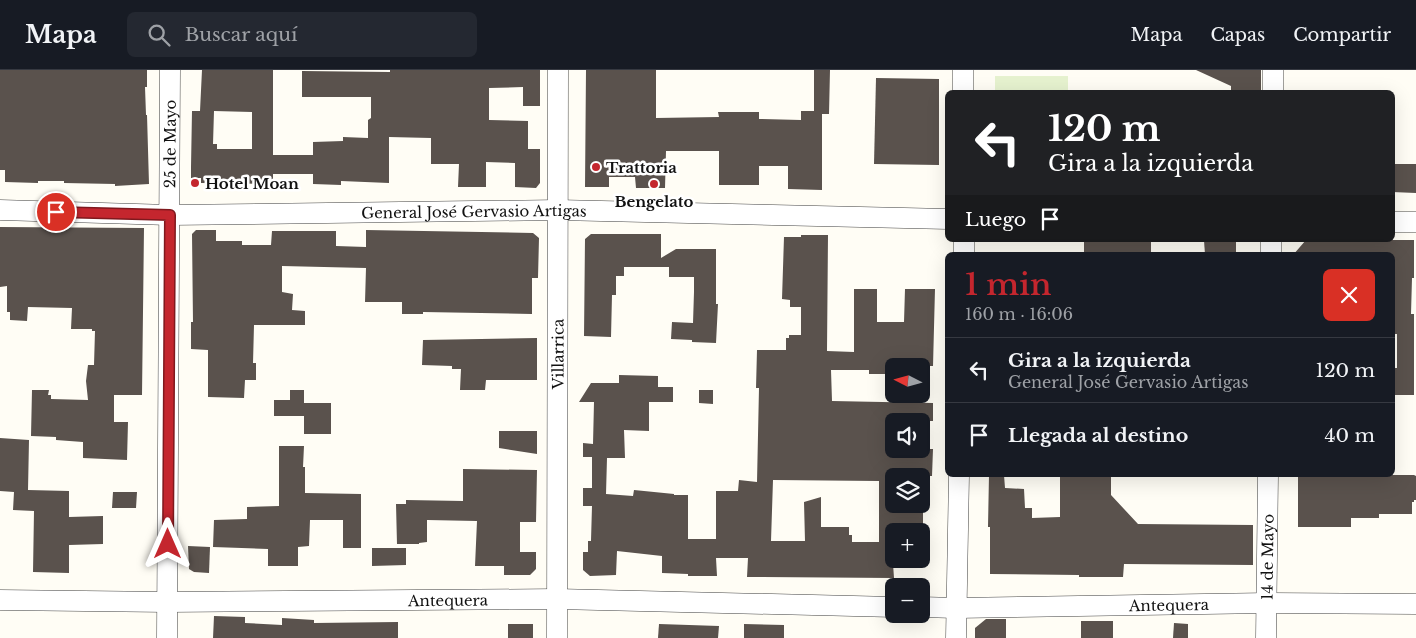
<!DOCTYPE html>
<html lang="es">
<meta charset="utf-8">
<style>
:root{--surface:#171b24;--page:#242831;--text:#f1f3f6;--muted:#9ea1a6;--line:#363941;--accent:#c4262e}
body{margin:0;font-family:"Libre Baskerville",serif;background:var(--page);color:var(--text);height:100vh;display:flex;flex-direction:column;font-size:19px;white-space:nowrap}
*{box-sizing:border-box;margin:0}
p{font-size:16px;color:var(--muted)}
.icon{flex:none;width:28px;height:28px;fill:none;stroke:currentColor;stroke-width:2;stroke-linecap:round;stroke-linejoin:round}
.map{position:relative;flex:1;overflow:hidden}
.details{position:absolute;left:945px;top:182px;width:450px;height:225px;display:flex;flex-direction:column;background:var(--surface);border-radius:8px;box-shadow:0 5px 20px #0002}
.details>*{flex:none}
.top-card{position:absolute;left:945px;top:20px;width:450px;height:152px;border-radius:8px;box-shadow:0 5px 20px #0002;background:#202124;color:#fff;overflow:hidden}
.needle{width:32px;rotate:276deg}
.buttons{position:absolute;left:885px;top:288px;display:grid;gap:10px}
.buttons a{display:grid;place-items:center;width:45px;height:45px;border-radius:8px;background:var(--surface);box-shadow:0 5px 20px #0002;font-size:25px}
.pin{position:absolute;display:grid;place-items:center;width:42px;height:42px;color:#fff;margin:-21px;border:2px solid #fff;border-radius:50%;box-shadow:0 1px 5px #0007}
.me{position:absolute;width:55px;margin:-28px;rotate:0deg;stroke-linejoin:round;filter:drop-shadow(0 0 4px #0008)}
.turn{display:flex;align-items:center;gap:18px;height:105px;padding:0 20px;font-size:22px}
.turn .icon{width:65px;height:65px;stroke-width:2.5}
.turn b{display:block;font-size:35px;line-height:42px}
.then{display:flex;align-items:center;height:48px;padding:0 20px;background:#0003;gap:10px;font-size:19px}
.round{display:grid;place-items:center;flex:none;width:52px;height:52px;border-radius:8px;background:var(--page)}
.head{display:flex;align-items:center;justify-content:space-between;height:85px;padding:0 20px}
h1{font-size:30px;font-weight:600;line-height:38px;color:var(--accent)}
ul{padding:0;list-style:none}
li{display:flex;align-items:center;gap:15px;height:65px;padding:0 20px;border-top:1px solid var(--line)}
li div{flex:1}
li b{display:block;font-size:19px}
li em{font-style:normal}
header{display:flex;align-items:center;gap:30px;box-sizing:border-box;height:70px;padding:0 25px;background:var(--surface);border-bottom:1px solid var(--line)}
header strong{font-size:24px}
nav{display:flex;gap:28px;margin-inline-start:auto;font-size:18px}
.search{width:350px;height:45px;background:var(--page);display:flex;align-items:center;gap:12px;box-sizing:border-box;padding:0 18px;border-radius:8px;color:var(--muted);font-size:19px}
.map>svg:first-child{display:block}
.pitch{fill:#e6f2cf}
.building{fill:#5a524d;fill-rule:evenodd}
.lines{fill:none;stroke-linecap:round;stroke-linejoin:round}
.minor-casing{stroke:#444;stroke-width:21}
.minor{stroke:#fff;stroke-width:20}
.route-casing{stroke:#7f191e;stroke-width:12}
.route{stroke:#c4262e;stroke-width:9}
.poi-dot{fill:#c4262e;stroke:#fff;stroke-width:2}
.labels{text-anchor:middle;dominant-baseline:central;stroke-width:5;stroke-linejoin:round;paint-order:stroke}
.street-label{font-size:15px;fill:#111;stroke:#fff}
.poi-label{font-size:15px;font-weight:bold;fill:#111;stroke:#fff;text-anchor:start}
</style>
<header>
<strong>Mapa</strong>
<div class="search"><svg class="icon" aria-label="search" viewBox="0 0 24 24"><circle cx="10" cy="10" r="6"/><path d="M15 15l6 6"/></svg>Buscar aquí</div>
<nav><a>Mapa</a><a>Capas</a><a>Compartir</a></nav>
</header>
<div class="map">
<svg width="1416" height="568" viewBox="0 0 1416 568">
<rect width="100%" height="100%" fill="#fffdf5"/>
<rect class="pitch" x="995" y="6" width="73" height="16"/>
<g class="building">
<polygon points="0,0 147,0 147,17 145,17 146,45 147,45 149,114 115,116 115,114 64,113 64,111 38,111 38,113 5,112 5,100 0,100"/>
<path d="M202,0h71v85h40v-13l30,-1v-4l25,1v-18l3,-2v-21h-69v-26l88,1v-2h150v36h-17v-19l-34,1v32l39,1v28h12v34l-4,5 -21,-1v-24l-29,-1v25h-28l1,-23h-28v-26l-42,-1v46l-48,-2v4l-28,-1v-10h-40v10l-72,-1v-5h-10v-11l1,-56h8zM214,41l38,1v37h-35v-5h-4z"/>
<polygon points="586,0 656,0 656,48 719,47 718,42 759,42 759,49 801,50 801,41 814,41 814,0 830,0 829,44 822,44 822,120 788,119 788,96 759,96 759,115 719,115 719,81 666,81 665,118 636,118 635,107 609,107 609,117 585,117"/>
<polygon points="1196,0 1261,0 1261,22 1231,22 1231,16"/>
<polygon points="876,8 939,9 939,95 874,94"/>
<polygon points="1392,94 1416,94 1416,123 1392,122"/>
<polygon points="0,157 144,158 142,325 114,325 114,352 128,352 127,390 83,388 83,372 56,370 56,367 31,366 32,320 49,320 48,325 51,325 51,329 88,330 86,311 88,295 94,295 95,261 92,261 92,259 71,259 72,238 28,237 27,251 10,250 10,242 7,242 7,216 0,217"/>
<polygon points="196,160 216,160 216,171 242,171 242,175 271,175 272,161 336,161 336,176 366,177 366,160 533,163 539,168 538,208 532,208 532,244 423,242 423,244 402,244 402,232 365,232 366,198 282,196 282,222 293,224 292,240 305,241 305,255 254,255 253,293 256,293 256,310 245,310 244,328 208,327 208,280 191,279 191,252 193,252 192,164"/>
<polygon points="591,164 661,164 661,188 676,179 716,179 716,234 718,234 716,273 692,272 692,270 671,269 672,252 693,253 694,222 694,207 669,207 669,197 624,197 624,206 616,206 616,225 612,225 611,267 584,266 585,169"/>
<path d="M801,165h27l-1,116 27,1v-63h23v33h27l1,-33h30l-2,77h-39v8h-25v-4h-38l1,31 101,2v18h-39v28h39l-1,27h-38v28h29v24l-14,-1v4h-16l-1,18 2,29 -147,-1 1,-19h-32l1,18h-29v-2l-26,-1v-17l-45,-5 -1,24 -26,1 -7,-6v-18h5v-11h3l1,-35h-9v-18h9v-31h-9v-14l10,1 1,-42h-15l12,-19h28v-8l39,1v11h15v15h-24v29l-25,-1 1,28h-18l-1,36 27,2 1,-6 40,4v1h14v44h28v-48h22l1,-11 18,2 2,-94h-3l1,-38h29v-12h3v-3h12v-28h-11v-7l-8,-1 2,-62h17zM773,410l106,1v61h-27v-7h-3v-8h-28v-30l-17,5 1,39h-34z"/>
<rect x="1084" y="170" width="67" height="15"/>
<polygon points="1204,170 1236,170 1236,185 1205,185"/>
<polygon points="1306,170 1414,170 1414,208 1412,208 1411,244 1414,244 1414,325 1392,325 1392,306 1395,306 1395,298 1397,298 1397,264 1392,264 1392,185 1293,185"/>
<polygon points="537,268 537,310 486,310 485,320 460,320 461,299 452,299 452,296 422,295 423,270"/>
<polygon points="290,320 304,320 304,333 331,333 331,364 304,364 304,346 274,346 274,330 290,330"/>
<polygon points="699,320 713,320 713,334 699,333"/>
<polygon points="499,361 537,361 537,384 499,378"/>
<polygon points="0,368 29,370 28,420 69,421 69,447 103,446 103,474 69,475 69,503 33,502 34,441 13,440 14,422 0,421"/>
<polygon points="279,376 304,376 303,397 305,397 305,423 361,424 361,478 343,478 343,450 310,450 309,476 298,477 298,496 268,496 268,479 213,477 214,450 247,449 247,437 279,436"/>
<polygon points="463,399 537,400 536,452 520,452 520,482 536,482 536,499 530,505 504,505 504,496 475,496 477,451 427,450 427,472 419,473 419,474 397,474 396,434 406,434 406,430 463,431"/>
<polygon points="989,405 1004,405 1005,418 1024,419 1025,438 1032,438 1032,448 1060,447 1060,405 1111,405 1111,425 1138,454 1253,455 1253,495 1124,494 1123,507 1079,507 1079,505 990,504 990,457 988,457"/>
<polygon points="1298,405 1414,405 1416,406 1416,430 1414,430 1414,432 1412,432 1412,444 1379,444 1379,448 1351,448 1351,457 1298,457"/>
<polygon points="113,422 137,422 136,438 112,438"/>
<polygon points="188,476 210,477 209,503 194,502 189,499"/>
<polygon points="372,478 406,478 406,495 372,496"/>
<polygon points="214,546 245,547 245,553 282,555 282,548 314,550 314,553 398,552 398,568 213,568"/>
<polygon points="986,549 1006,549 1006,568 975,568 975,558"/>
<rect x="1081" y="551" width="32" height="17"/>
<polygon points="1174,553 1188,554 1188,568 1173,568"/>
<rect x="508" y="554" width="25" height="14"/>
<polygon points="659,554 719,556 718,568 658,568"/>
<polygon points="744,554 784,555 784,568 744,568"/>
</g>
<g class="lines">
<defs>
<g id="minor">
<polyline points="963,0 963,22"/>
<polyline points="1273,22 1273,0"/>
<path id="s1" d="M0,140l170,5 388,-5 390,9"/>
<polyline points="1392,152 1416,152"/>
<polyline points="964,185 964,170"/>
<polyline points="1271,185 1271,170"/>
<path id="s2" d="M0,530l167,2 390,-3 337,8"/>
<path id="s3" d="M921,537l35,1 311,-5 149,1"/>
<path id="s4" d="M167,568l3,-568"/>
<path id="s5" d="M557,568l1,-568"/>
<polyline points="956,568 959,405"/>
<path id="s6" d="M1266,568l2,-163"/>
</g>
</defs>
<use href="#minor" class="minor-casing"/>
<use href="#minor" class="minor"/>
</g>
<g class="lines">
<defs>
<polyline id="route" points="56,142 170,145 168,474"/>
</defs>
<use href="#route" class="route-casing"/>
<use href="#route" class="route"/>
</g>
<g class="poi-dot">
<circle cx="596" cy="97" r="5"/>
<circle cx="195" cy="113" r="5"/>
<circle cx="654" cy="114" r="5"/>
</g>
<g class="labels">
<g class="street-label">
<text stroke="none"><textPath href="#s4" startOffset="494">25 de Mayo</textPath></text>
<text stroke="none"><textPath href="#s1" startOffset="474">General José Gervasio Artigas</textPath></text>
<text stroke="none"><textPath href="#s5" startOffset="284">Villarrica</textPath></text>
<text stroke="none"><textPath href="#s6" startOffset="81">14 de Mayo</textPath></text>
<text stroke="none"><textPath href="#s2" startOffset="448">Antequera</textPath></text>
<text stroke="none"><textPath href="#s3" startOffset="248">Antequera</textPath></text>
</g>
<g class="poi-label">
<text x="606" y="97">Trattoria</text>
<text x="205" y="113">Hotel Moan</text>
<text x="654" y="131" text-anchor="middle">Bengelato</text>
</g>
</g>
</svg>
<div class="buttons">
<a><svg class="needle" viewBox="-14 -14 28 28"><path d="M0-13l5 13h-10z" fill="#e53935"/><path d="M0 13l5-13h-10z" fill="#9ea1a6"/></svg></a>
<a><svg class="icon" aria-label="sound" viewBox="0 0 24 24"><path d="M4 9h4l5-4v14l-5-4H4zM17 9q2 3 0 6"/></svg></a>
<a><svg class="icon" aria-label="layers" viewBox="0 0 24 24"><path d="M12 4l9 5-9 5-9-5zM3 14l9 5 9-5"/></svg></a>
<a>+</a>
<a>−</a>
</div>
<div class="pin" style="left:56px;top:142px;background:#d93025"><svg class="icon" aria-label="arrive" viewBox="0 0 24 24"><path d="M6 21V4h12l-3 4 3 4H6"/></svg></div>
<svg class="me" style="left:168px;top:474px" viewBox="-20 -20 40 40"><path d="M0-17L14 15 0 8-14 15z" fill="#c4262e" stroke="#fff" stroke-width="4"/></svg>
<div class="top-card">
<div class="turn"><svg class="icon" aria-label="left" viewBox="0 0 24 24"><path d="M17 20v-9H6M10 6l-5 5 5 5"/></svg><div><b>120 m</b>Gira a la izquierda</div></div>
<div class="then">Luego<svg class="icon" aria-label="arrive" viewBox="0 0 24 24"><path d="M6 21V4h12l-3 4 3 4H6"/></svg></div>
</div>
<section class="details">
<div class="head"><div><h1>1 min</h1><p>160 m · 16:06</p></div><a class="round" style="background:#d93025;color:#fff"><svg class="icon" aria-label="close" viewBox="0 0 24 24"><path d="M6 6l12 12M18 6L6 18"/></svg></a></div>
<ul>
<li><svg class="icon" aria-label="left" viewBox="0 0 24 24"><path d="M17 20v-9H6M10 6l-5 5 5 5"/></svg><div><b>Gira a la izquierda</b><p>General José Gervasio Artigas</p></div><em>120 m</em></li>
<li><svg class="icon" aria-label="arrive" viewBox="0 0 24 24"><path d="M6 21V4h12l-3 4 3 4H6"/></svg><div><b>Llegada al destino</b></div><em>40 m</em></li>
</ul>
</section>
</div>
